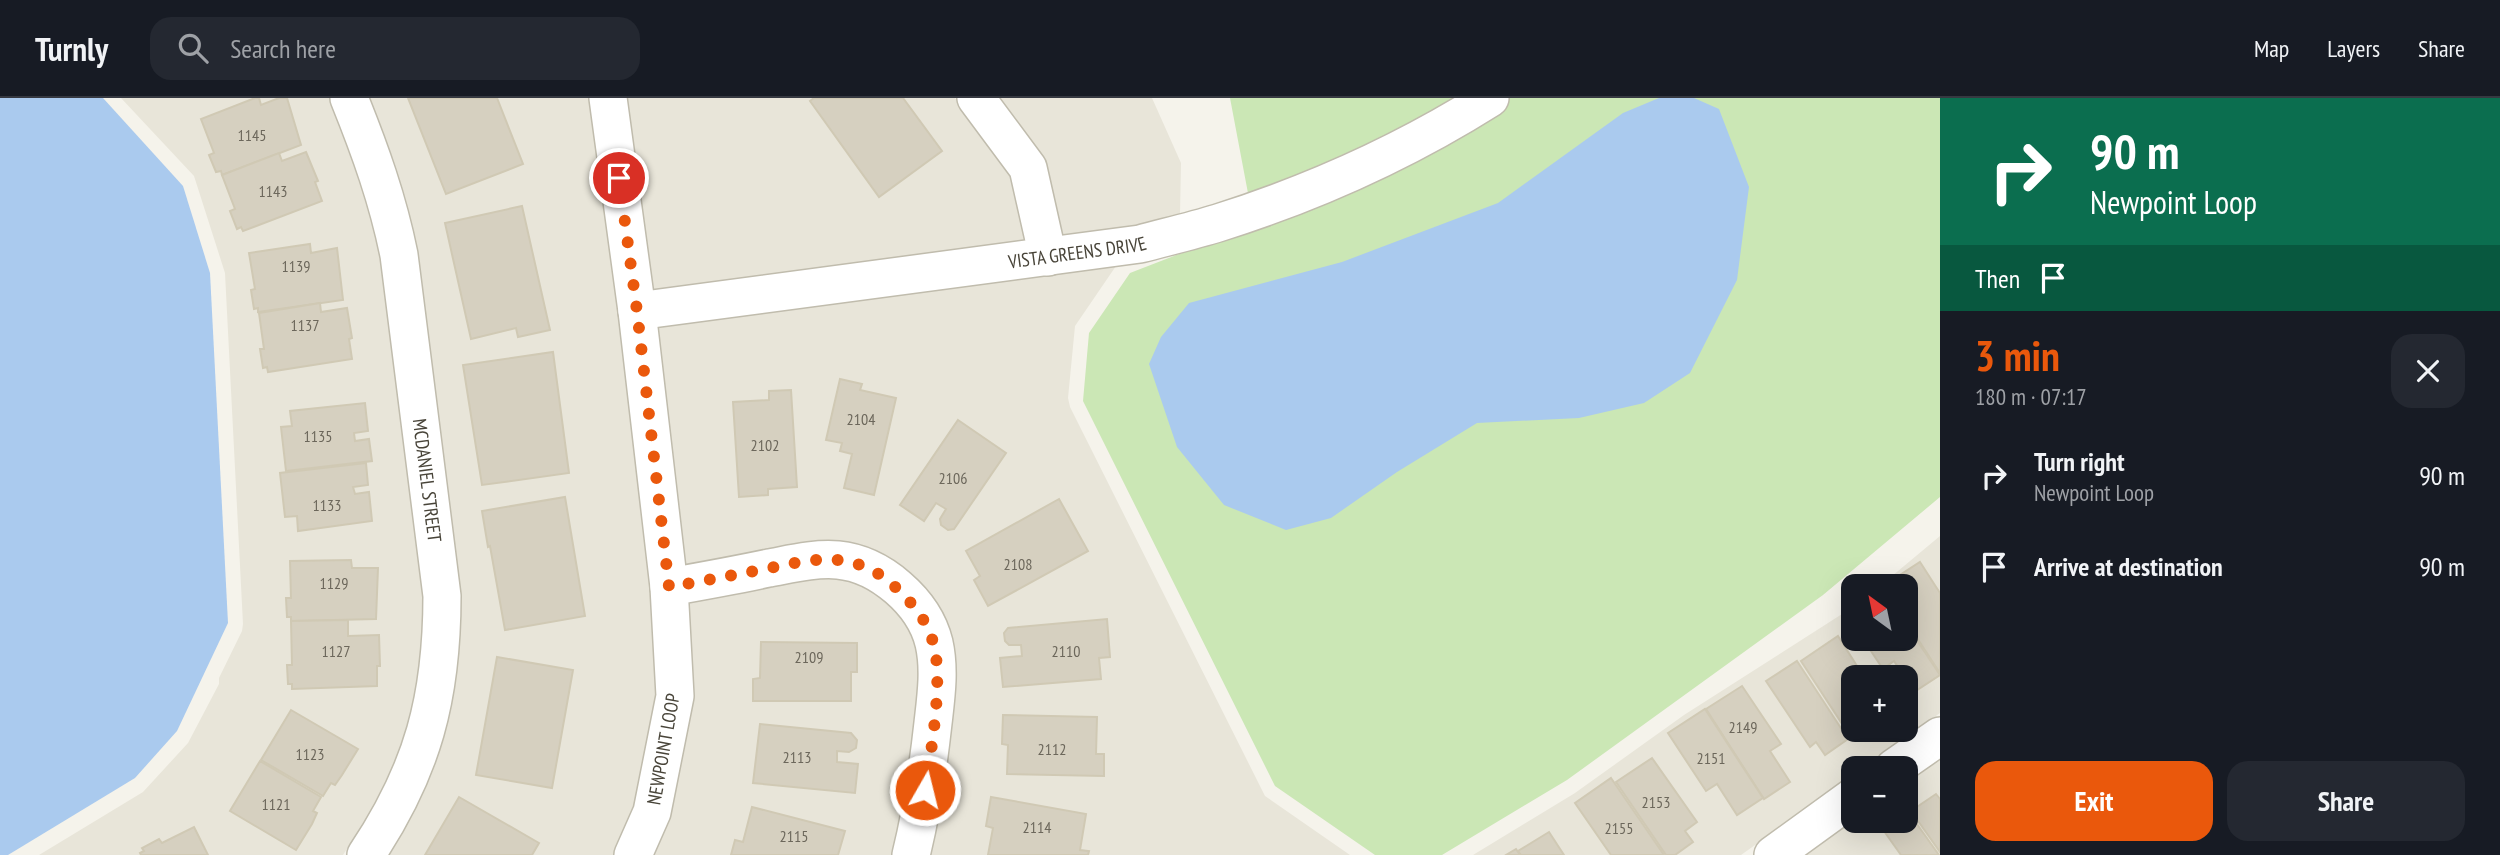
<!DOCTYPE html>
<meta charset="utf-8">
<style>
:root{--surface:#171b24;--page:#242831;--text:#f1f3f6;--muted:#9ea1a6;--line:#363941;--accent:#ea580c}
body{margin:0;font-family:"PT Sans Narrow",sans-serif;background:var(--page);color:var(--text);height:100vh;display:flex;flex-direction:column;font-size:26px;white-space:nowrap}
*{box-sizing:border-box;margin:0}
p{font-size:23px;color:var(--muted)}
.icon{flex:none;width:38px;height:38px;fill:none;stroke:currentColor;stroke-width:2;stroke-linecap:round;stroke-linejoin:round}
.map{position:relative;flex:1;overflow:hidden}
.details{display:flex;flex-direction:column;background:var(--surface);width:560px}
.details>*{flex:none}
.guide{background:#0b6e4f;color:#fff;overflow:hidden}
.needle{width:46px;rotate:327deg}
.controls{position:absolute;left:1841px;top:476px;display:grid;gap:14px}
.controls a{display:grid;place-items:center;width:77px;height:77px;border-radius:14px;background:var(--surface);box-shadow:0 7px 28px #0002;font-size:35px}
.pin{position:absolute;display:grid;place-items:center;width:60px;height:60px;color:#fff;margin:-30px;border:4px solid #fff;border-radius:50%;box-shadow:0 2px 7px #0007}
.me{position:absolute;width:77px;margin:-38px;rotate:8deg;stroke-linejoin:round;filter:drop-shadow(0 0 5px #0008)}
.turn{display:flex;align-items:center;gap:24px;height:147px;padding:0 35px;font-size:32px}
.turn .icon{width:91px;height:91px;stroke-width:2.5}
.turn b{display:block;font-size:49px;line-height:60px}
.then{display:flex;align-items:center;height:66px;padding:0 35px;background:#0003;gap:14px;font-size:26px}
.round{display:grid;place-items:center;flex:none;width:74px;height:74px;border-radius:21px;background:var(--page)}
.headline{display:flex;align-items:center;justify-content:space-between;height:119px;padding:0 35px}
h1{font-size:42px;font-weight:800;line-height:52px;color:var(--accent)}
.cta{display:flex;gap:14px;margin-top:auto;padding:14px 35px}
.cta a{flex:1;height:80px;border-radius:21px;background:var(--accent);color:#fff;font-size:28px;font-weight:800;line-height:80px;text-align:center}
.cta a+a{background:var(--page);color:var(--text)}
ul{padding:0;list-style:none}
li{display:flex;align-items:center;gap:21px;height:91px;padding:0 35px}
li div{flex:1}
li b{display:block;font-size:26px}
li em{font-style:normal}
header{display:flex;align-items:center;gap:42px;box-sizing:border-box;height:98px;padding:0 35px;background:var(--surface);border-bottom:2px solid var(--line)}
header strong{font-size:33px}
nav{display:flex;gap:38px;margin-inline-start:auto;font-size:24px}
.search{width:490px;height:63px;background:var(--page);display:flex;align-items:center;gap:18px;box-sizing:border-box;padding:0 24px;border-radius:21px;color:var(--muted);font-size:26px}
main{display:flex;flex:1;min-height:0}
.map>svg:first-child{display:block}
.residential{fill:#e8e5d9;fill-rule:evenodd}
.green{fill:#cbe7b5}
.water{fill:#aacaee}
.building{fill:#d6d0c0;stroke:#d0c9b4;stroke-width:2}
.lines{fill:none;stroke-linecap:round;stroke-linejoin:round}
.minor-casing{stroke:#c0bcad;stroke-width:40}
.minor{stroke:#fff;stroke-width:37}
.route{stroke:#ea580c;stroke-width:12;stroke-dasharray:0 21.6}
.labels{text-anchor:middle;dominant-baseline:central;stroke-width:6;stroke-linejoin:round;paint-order:stroke}
.number-label{font-size:16px;fill:#6c675b}
.street-label{font-size:19px;fill:#484439;stroke:#fff}
</style>
<header>
<strong>Turnly</strong>
<div class="search"><svg class="icon" aria-label="search" viewBox="0 0 24 24"><circle cx="10" cy="10" r="6"/><path d="M15 15l6 6"/></svg>Search here</div>
<nav><a>Map</a><a>Layers</a><a>Share</a></nav>
</header>
<main>
<div class="map">
<svg width="1940" height="757" viewBox="0 0 1940 757">
<rect width="100%" height="100%" fill="#f5f3eb"/>
<g class="residential">
<polygon points="121,0 330,0 362,78 382,158 425,497 425,543 413,617 397,663 382,697 343,757 39,757 143,694 188,645 219,586 219,580 242,533 243,526 225,175 194,78"/>
<polygon points="367,0 591,0 618,197 650,474 648,475 653,490 658,595 635,706 614,757 388,757 412,717 447,628 455,587 459,548 459,498"/>
<polygon points="625,0 955,0 1012,76 1028,143 651,192"/>
<polygon points="997,0 1152,0 1181,65 1180,116 1135,128 1061,139"/>
<polygon points="1116,168 1075,228 1068,300 1070,309 1265,698 1350,757 929,757 944,678 951,544 803,446 684,468 656,228"/>
<path d="M1940,438v177l-78,55h-9v7l-112,80h-268l102,-62 109,-78 169,-108v32h53v-53h-26zM1853,579h53v53h-53z"/>
<polygon points="838,480 863,486 881,498 897,512 910,531 917,547 919,593 911,669 893,757 653,757 688,504 809,481"/>
<polygon points="1940,660 1940,757 1805,757 1853,722 1906,723 1906,685"/>
</g>
<polygon class="green" points="1230,0 1940,0 1940,399 1823,497 1567,682 1442,757 1375,757 1275,688 1083,303 1089,235 1130,175 1254,127"/>
<g class="water">
<polygon points="0,0 103,0 183,88 210,175 228,525 177,633 135,680 8,757 0,757"/>
<polygon points="1659,0 1694,0 1719,11 1749,89 1737,182 1690,275 1644,305 1579,320 1477,325 1397,374 1331,420 1286,432 1224,407 1177,349 1149,266 1161,239 1189,205 1342,164 1498,105 1623,15"/>
</g>
<g class="building">
<polygon points="255,0 259,0 261,7 279,0 287,0 301,47 222,77 221,73 216,74 209,57 214,55 201,21"/>
<polygon points="408,0 497,0 523,66 446,96"/>
<polygon points="814,0 903,0 942,53 879,99 810,3"/>
<polygon points="306,54 318,83 315,84 322,103 243,133 241,129 237,131 230,113 235,111 222,77 279,55 282,63"/>
<polygon points="522,108 550,232 518,239 516,230 471,241 445,125"/>
<polygon points="310,146 311,155 337,150 343,202 258,214 258,210 254,211 251,192 255,191 249,155"/>
<polygon points="320,205 321,214 347,210 352,240 349,241 352,261 268,274 267,269 263,270 260,251 264,251 259,215"/>
<polygon points="553,254 569,375 482,387 463,267"/>
<polygon points="840,281 862,286 860,292 896,300 874,397 844,390 852,356 840,353 842,345 826,342"/>
<polygon points="791,292 797,389 768,391 768,397 739,399 733,304 769,302 769,293"/>
<polygon points="365,305 368,333 354,335 355,343 369,341 372,363 286,373 281,329 292,328 290,313"/>
<polygon points="958,322 1006,355 954,431 948,432 941,427 940,421 946,411 936,405 924,423 900,407"/>
<polygon points="366,365 368,387 353,389 355,396 369,394 372,423 298,433 297,418 285,419 280,375"/>
<polygon points="565,399 585,518 505,532 490,448 488,449 482,413"/>
<polygon points="1059,401 1088,453 988,508 974,482 980,478 966,453"/>
<polygon points="351,462 352,470 378,470 376,521 291,523 291,519 287,519 286,500 291,500 290,463"/>
<polygon points="1920,464 1940,495 1940,575 1906,523 1906,488 1883,488"/>
<polygon points="1853,506 1853,526 1844,512"/>
<polygon points="1107,521 1110,559 1099,560 1101,581 1003,589 1000,560 1022,558 1021,547 1009,547 1005,543 1004,535 1008,530"/>
<polygon points="348,522 348,538 379,537 380,568 377,568 377,588 292,591 292,586 288,586 287,567 292,567 291,523"/>
<polygon points="1906,526 1940,577 1914,594 1894,563 1883,571 1863,541 1906,541"/>
<polygon points="1838,538 1864,579 1853,579 1853,632 1866,632 1852,641 1801,563"/>
<polygon points="761,544 857,545 857,574 851,574 851,603 753,603 753,581 760,580"/>
<polygon points="497,559 573,572 552,690 476,677"/>
<polygon points="1797,563 1848,641 1825,657 1816,644 1810,649 1766,583"/>
<polygon points="1742,588 1781,646 1770,653 1790,684 1764,701 1706,611"/>
<polygon points="1705,611 1763,700 1737,717 1717,686 1706,693 1668,635"/>
<polygon points="291,612 358,651 342,677 335,687 331,685 323,698 261,662"/>
<polygon points="1003,617 1097,619 1096,656 1104,656 1104,678 1007,676 1008,647 1002,646"/>
<polygon points="760,626 851,635 857,642 856,650 849,654 837,653 837,664 858,666 855,695 753,685"/>
<polygon points="1652,660 1697,724 1685,733 1693,744 1675,757 1666,757 1616,684"/>
<polygon points="260,663 321,699 313,713 317,715 312,726 296,752 230,713"/>
<polygon points="1611,680 1664,757 1611,757 1575,705"/>
<polygon points="1936,696 1940,701 1940,754 1911,713"/>
<polygon points="459,699 539,745 532,757 425,757"/>
<polygon points="991,699 1086,716 1080,752 1089,753 1088,757 988,757 993,730 986,728"/>
<polygon points="752,709 845,733 838,757 731,757 735,742 743,744"/>
<polygon points="1909,715 1939,757 1901,757 1884,733 1899,723 1906,723 1906,718"/>
<polygon points="194,729 208,757 141,757 140,755 144,753 142,750 159,741 162,745"/>
<polygon points="1549,734 1564,757 1521,757 1518,753"/>
<polygon points="1516,751 1520,757 1506,757"/>
</g>
<g class="lines">
<defs>
<g id="minor">
<path id="s1" d="M349,0c21,52 39,102 50,157l43,341c0,101 -19,174 -76,259"/>
<polyline points="608,0 637,213 669,489 675,598 652,714 633,757"/>
<polyline points="976,0 1028,70 1048,159"/>
<path id="s2" d="M637,213l503,-67c26,-7 52,-13 78,-21 95,-30 188,-72 272,-125"/>
<path d="M669,489c34,-6 67,-12 100,-19 22,-4 46,-10 69,-8 42,4 86,42 96,83 6,26 2,54 -1,80 -5,45 -11,88 -22,132"/>
<polyline points="1894,670 1940,638"/>
<polyline points="1773,757 1853,699"/>
</g>
</defs>
<use href="#minor" class="minor-casing"/>
<use href="#minor" class="minor"/>
</g>
<g class="lines">
<path class="route" d="M619,80l18,133 32,276c33,-6 66,-12 100,-19 22,-4 45,-10 68,-8 21,1 42,12 57,26 17,15 33,34 39,56 11,36 -2,110 -8,148"/>
</g>
<g class="labels">
<g class="number-label">
<text x="252" y="37">1145</text>
<text x="273" y="93">1143</text>
<text x="296" y="168">1139</text>
<text x="305" y="227">1137</text>
<text x="861" y="321">2104</text>
<text x="318" y="338">1135</text>
<text x="765" y="347">2102</text>
<text x="953" y="380">2106</text>
<text x="327" y="407">1133</text>
<text x="1018" y="466">2108</text>
<text x="334" y="485">1129</text>
<text x="336" y="553">1127</text>
<text x="1066" y="553">2110</text>
<text x="809" y="559">2109</text>
<text x="1743" y="629">2149</text>
<text x="1052" y="651">2112</text>
<text x="310" y="656">1123</text>
<text x="797" y="659">2113</text>
<text x="1711" y="660">2151</text>
<text x="1656" y="704">2153</text>
<text x="276" y="706">1121</text>
<text x="1037" y="729">2114</text>
<text x="1619" y="730">2155</text>
<text x="794" y="738">2115</text>
</g>
<g class="street-label">
<text stroke="none"><textPath href="#s2" startOffset="444">VISTA GREENS DRIVE</textPath></text>
<text stroke="none"><textPath href="#s1" startOffset="392">MCDANIEL STREET</textPath></text>
<text transform="translate(663 651) rotate(-80)">NEWPOINT LOOP</text>
</g>
</g>
</svg>
<div class="controls">
<a><svg class="needle" viewBox="-14 -14 28 28"><path d="M0-13l5 13h-10z" fill="#e53935"/><path d="M0 13l5-13h-10z" fill="#9ea1a6"/></svg></a>
<a>+</a>
<a>−</a>
</div>
<div class="pin" style="left:619px;top:80px;background:#d93025"><svg class="icon" aria-label="arrive" viewBox="0 0 24 24"><path d="M6 21V4h12l-3 4 3 4H6"/></svg></div>
<svg class="me" style="left:925px;top:692px" viewBox="-20 -20 40 40"><circle r="17" fill="#ea580c" stroke="#fff" stroke-width="3"/><path d="M0-11L8 9 0 5-8 9z" fill="#fff"/></svg>
</div>
<section class="details">
<div class="guide">
<div class="turn"><svg class="icon" aria-label="right" viewBox="0 0 24 24"><path d="M7 20v-9h11M14 6l5 5-5 5"/></svg><div><b>90 m</b>Newpoint Loop</div></div>
<div class="then">Then<svg class="icon" aria-label="arrive" viewBox="0 0 24 24"><path d="M6 21V4h12l-3 4 3 4H6"/></svg></div>
</div>
<div class="headline"><div><h1>3 min</h1><p>180 m · 07:17</p></div><a class="round"><svg class="icon" aria-label="close" viewBox="0 0 24 24"><path d="M6 6l12 12M18 6L6 18"/></svg></a></div>
<ul>
<li><svg class="icon" aria-label="right" viewBox="0 0 24 24"><path d="M7 20v-9h11M14 6l5 5-5 5"/></svg><div><b>Turn right</b><p>Newpoint Loop</p></div><em>90 m</em></li>
<li><svg class="icon" aria-label="arrive" viewBox="0 0 24 24"><path d="M6 21V4h12l-3 4 3 4H6"/></svg><div><b>Arrive at destination</b></div><em>90 m</em></li>
</ul>
<div class="cta"><a>Exit</a><a>Share</a></div>
</section>
</main>
